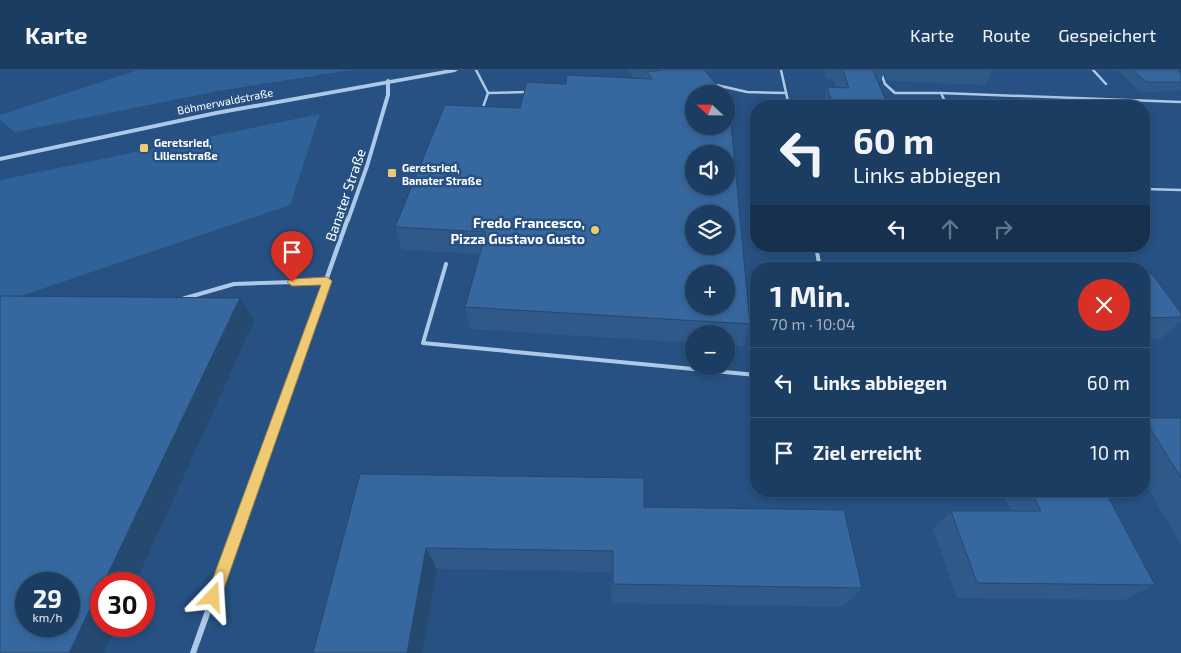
<!DOCTYPE html>
<html lang="de">
<meta charset="utf-8">
<style>
:root{--surface:#1c3d62;--page:#254468;--text:#f1f3f6;--muted:#a0aebe;--line:#3a5677}
body{margin:0;font-family:"Exo 2",sans-serif;background:var(--page);color:var(--text);height:100vh;display:flex;flex-direction:column;font-size:19px;white-space:nowrap}
*{box-sizing:border-box;margin:0}
p{font-size:16px;color:var(--muted)}
.icon{flex:none;width:28px;height:28px;fill:none;stroke:currentColor;stroke-width:2;stroke-linecap:round;stroke-linejoin:round}
.map{position:relative;flex:1;overflow:hidden}
.sheet{position:absolute;left:750px;top:192px;width:400px;height:235px;display:flex;flex-direction:column;background:var(--surface);border-radius:20px;box-shadow:0 2px 8px #0003,0 0 0 1px var(--line)}
.sheet>*{flex:none}
.hud{position:absolute;left:750px;top:30px;width:400px;height:152px;border-radius:20px;box-shadow:0 2px 8px #0003,0 0 0 1px var(--line);background:#1c3d62;color:var(--text);overflow:hidden}
.needle{width:32px;rotate:292deg}
.tools{position:absolute;left:685px;top:15px;display:grid;gap:10px}
.tools a{display:grid;place-items:center;width:50px;height:50px;border-radius:50%;background:var(--surface);box-shadow:0 2px 8px #0003,0 0 0 1px var(--line);font-size:25px}
.speed{position:absolute;left:15px;top:502px;display:flex;gap:10px;font-size:25px;font-weight:700;text-align:center}
.speed>*{display:grid;place-content:center;width:65px;height:65px;border-radius:50%;background:var(--surface);box-shadow:0 2px 8px #0003,0 0 0 1px var(--line);line-height:1}
.speed small{font-size:12px;font-weight:400}
.speed .limit{border:8px solid #d22;background:#fff;color:#111}
.pin{position:absolute;display:grid;place-items:center;width:42px;height:42px;color:#fff;margin:-51px -21px;border-radius:50% 50% 50% 0;rotate:-45deg;box-shadow:0 0 5px #0007}
.pin .icon{rotate:45deg}
.me{position:absolute;width:55px;margin:-28px;rotate:20deg;stroke-linejoin:round;filter:drop-shadow(0 0 4px #0008)}
.turn{display:flex;align-items:center;gap:18px;height:105px;padding:0 20px;font-size:22px}
.turn .icon{width:65px;height:65px;stroke-width:2.5}
.turn b{display:block;font-size:35px;line-height:42px}
.lanes{display:flex;align-items:center;height:48px;padding:0 20px;background:#0003;justify-content:center;gap:25px;direction:ltr}
.lanes .off{opacity:.35}
.round{display:grid;place-items:center;flex:none;width:52px;height:52px;border-radius:26px;background:var(--page)}
.head{display:flex;align-items:center;justify-content:space-between;height:85px;padding:0 20px}
h1{font-size:30px;font-weight:700;line-height:38px}
ul{padding:0;list-style:none}
li{display:flex;align-items:center;gap:15px;height:70px;padding:0 20px;border-top:1px solid var(--line)}
li div{flex:1}
li b{display:block;font-size:19px}
li em{font-style:normal}
header{display:flex;align-items:center;gap:30px;box-sizing:border-box;height:70px;padding:0 25px;background:var(--surface);border-bottom:1px solid var(--line)}
header strong{font-size:24px}
nav{display:flex;gap:28px;margin-inline-start:auto;font-size:18px}
.map>svg:first-child{display:block}
.green{fill:#30629a}
.lines{fill:none;stroke-linecap:round;stroke-linejoin:round}
.service-far1{stroke:#aec9e7;stroke-width:2.5}
.service{stroke:#aec9e7;stroke-width:4}
.minor-far2{stroke:#aec9e7;stroke-width:4}
.minor-far1{stroke:#aec9e7;stroke-width:4.5}
.minor{stroke:#aec9e7;stroke-width:6}
.tertiary{fill:#aec9e7;fill-rule:evenodd}
.wall{fill:#2e5989}
.shaded-wall{fill:#26496f}
.building{fill:#36689f;stroke:#26496f;fill-rule:evenodd}
.route{fill:#f0c973;stroke:#9c834b}
.poi-dot{fill:#f0c973;stroke:#265182;stroke-width:2}
.labels{text-anchor:middle;dominant-baseline:central;stroke-width:5;stroke-linejoin:round;paint-order:stroke}
.far-street-label{font-size:11px;fill:#fff;stroke:#265182}
.far-poi-label{font-size:11px;font-weight:bold;fill:#fff;stroke:#265182;text-anchor:start}
.street-label{font-size:14px;fill:#fff;stroke:#265182}
.poi-label{font-size:14px;font-weight:bold;fill:#fff;stroke:#265182;text-anchor:end}
</style>
<header>
<strong>Karte</strong>
<nav><a>Karte</a><a>Route</a><a>Gespeichert</a></nav>
</header>
<div class="map">
<svg width="1181" height="583" viewBox="0 0 1181 583">
<rect width="100%" height="100%" fill="#265182"/>
<g class="green">
<polygon points="138,0 351,0 218,21 15,62 0,50 0,45"/>
<polygon points="320,44 290,135 0,233 0,110"/>
</g>
<g class="lines">
<g class="service-far1">
<polyline points="476,0 488,23"/>
<polyline points="781,0 789,36"/>
<polyline points="880,0 885,14 895,23 941,23 947,36"/>
<polyline points="1093,0 1106,14"/>
<polyline points="712,14 747,22 786,23"/>
<polyline points="941,23 1181,32"/>
<polyline points="482,40 488,23 527,22"/>
<polyline points="1144,119 1181,120"/>
</g>
<g class="service">
<polyline points="816,176 820,199"/>
<polyline points="446,194 423,273 756,305"/>
<polyline points="182,229 234,214 327,211"/>
</g>
<polyline class="minor-far2" points="348,150 367,96 388,25 388,11"/>
<polyline class="minor-far1" points="280,340 348,148"/>
<polyline class="minor" points="193,583 280,339"/>
<polygon class="tertiary" points="446,0 458,0 455,2 216,45 0,91 0,87 216,41"/>
</g>
<g class="wall">
<polygon points="629,0 704,0 694,24 750,254 744,276 726,275 726,264 694,264 694,273 470,259 465,237 480,184 402,180 395,157 520,38 634,8 629,2"/>
<polygon points="825,0 992,0 985,15 887,11 884,2 881,11 878,11 888,36 821,36 827,17 836,17 833,9 825,8"/>
<polygon points="1117,0 1177,0 1181,4 1181,21 1140,22"/>
<polygon points="1144,204 1181,243 1181,251 1161,269 1144,270"/>
<polygon points="1144,348 1181,348 1181,475 1144,411"/>
<polygon points="360,404 644,437 862,518 843,537 611,533 612,502 437,499 423,583 313,583"/>
<polygon points="1002,421 1105,421 1155,515 1124,530 957,528 933,459 951,441 1011,441"/>
</g>
<g class="shaded-wall">
<polygon points="240,228 254,251 135,514 103,514"/>
<polygon points="426,478 437,499 423,583 407,583"/>
<polygon points="101,516 101,556 116,556 104,583 69,583"/>
</g>
<g class="building">
<path d="M661,0h43l19,22v2h-29v32h32v-3h5l19,201 -285,-17 21,-75 -91,-5 50,-122 75,3 7,-26 39,2 1,-9 85,4 -5,-7zM694,84h32v32h-32zM694,144h32v32h-32zM694,204h32v32h-32z"/>
<polygon points="843,0 873,0 888,36 833,36 827,17 849,18"/>
<polygon points="1133,0 1177,0 1181,4 1181,12 1146,12"/>
<polygon points="1144,204 1152,204 1181,243 1181,247 1144,248"/>
<path d="M0,226l240,2 -137,286h-2v2l-32,67h-69zM26,514h43v42h-43z"/>
<polygon points="1144,348 1181,348 1181,408"/>
<polygon points="360,404 644,408 644,437 844,440 862,518 613,514 613,481 426,478 407,583 313,583"/>
<polygon points="1031,421 1105,421 1155,515 977,513 951,441 1041,441"/>
</g>
<polygon class="route" points="327,207 332,211 221,527 219,532 213,535 208,532 206,527 321,215 292,216 287,212 292,209"/>
<g class="poi-dot">
<rect x="139" y="73" width="10" height="10" rx="2.5"/>
<rect x="387" y="98" width="10" height="10" rx="2.5"/>
<circle cx="595" cy="160" r="5"/>
</g>
<g class="labels">
<g class="far-street-label">
<text transform="translate(225 31) rotate(-11)">Böhmerwaldstraße</text>
</g>
<g class="far-poi-label">
<text x="154" y="72">Geretsried,<tspan x="154" dy="13">Lilienstraße</tspan></text>
<text x="402" y="97">Geretsried,<tspan x="402" dy="13">Banater Straße</tspan></text>
</g>
<g class="street-label">
<text transform="translate(345 125) rotate(-71)">Banater Straße</text>
</g>
<g class="poi-label">
<text x="585" y="152">Fredo Francesco,<tspan x="585" dy="16">Pizza Gustavo Gusto</tspan></text>
</g>
</g>
</svg>
<div class="tools">
<a><svg class="needle" viewBox="-14 -14 28 28"><path d="M0-13l5 13h-10z" fill="#e53935"/><path d="M0 13l5-13h-10z" fill="#a0aebe"/></svg></a>
<a><svg class="icon" aria-label="sound" viewBox="0 0 24 24"><path d="M4 9h4l5-4v14l-5-4H4zM17 9q2 3 0 6"/></svg></a>
<a><svg class="icon" aria-label="layers" viewBox="0 0 24 24"><path d="M12 4l9 5-9 5-9-5zM3 14l9 5 9-5"/></svg></a>
<a>+</a>
<a>−</a>
</div>
<div class="speed"><div>29<small>km/h</small></div><div class="limit">30</div></div>
<div class="pin" style="left:292px;top:212px;background:#d93025"><svg class="icon" aria-label="arrive" viewBox="0 0 24 24"><path d="M6 21V4h12l-3 4 3 4H6"/></svg></div>
<svg class="me" style="left:213px;top:527px" viewBox="-20 -20 40 40"><path d="M0-17L14 15 0 8-14 15z" fill="#f0c973" stroke="#fff" stroke-width="4"/></svg>
<div class="hud">
<div class="turn"><svg class="icon" aria-label="left" viewBox="0 0 24 24"><path d="M17 20v-9H6M10 6l-5 5 5 5"/></svg><div><b>60 m</b>Links abbiegen</div></div>
<div class="lanes"><svg class="icon" aria-label="left" viewBox="0 0 24 24"><path d="M17 20v-9H6M10 6l-5 5 5 5"/></svg><svg class="icon off" aria-label="ahead" viewBox="0 0 24 24"><path d="M12 20V5M6 11l6-6 6 6"/></svg><svg class="icon off" aria-label="right" viewBox="0 0 24 24"><path d="M7 20v-9h11M14 6l5 5-5 5"/></svg></div>
</div>
<section class="sheet">
<div class="head"><div><h1>1 Min.</h1><p>70 m · 10:04</p></div><a class="round" style="background:#d93025;color:#fff"><svg class="icon" aria-label="close" viewBox="0 0 24 24"><path d="M6 6l12 12M18 6L6 18"/></svg></a></div>
<ul>
<li><svg class="icon" aria-label="left" viewBox="0 0 24 24"><path d="M17 20v-9H6M10 6l-5 5 5 5"/></svg><div><b>Links abbiegen</b></div><em>60 m</em></li>
<li><svg class="icon" aria-label="arrive" viewBox="0 0 24 24"><path d="M6 21V4h12l-3 4 3 4H6"/></svg><div><b>Ziel erreicht</b></div><em>10 m</em></li>
</ul>
</section>
</div>
